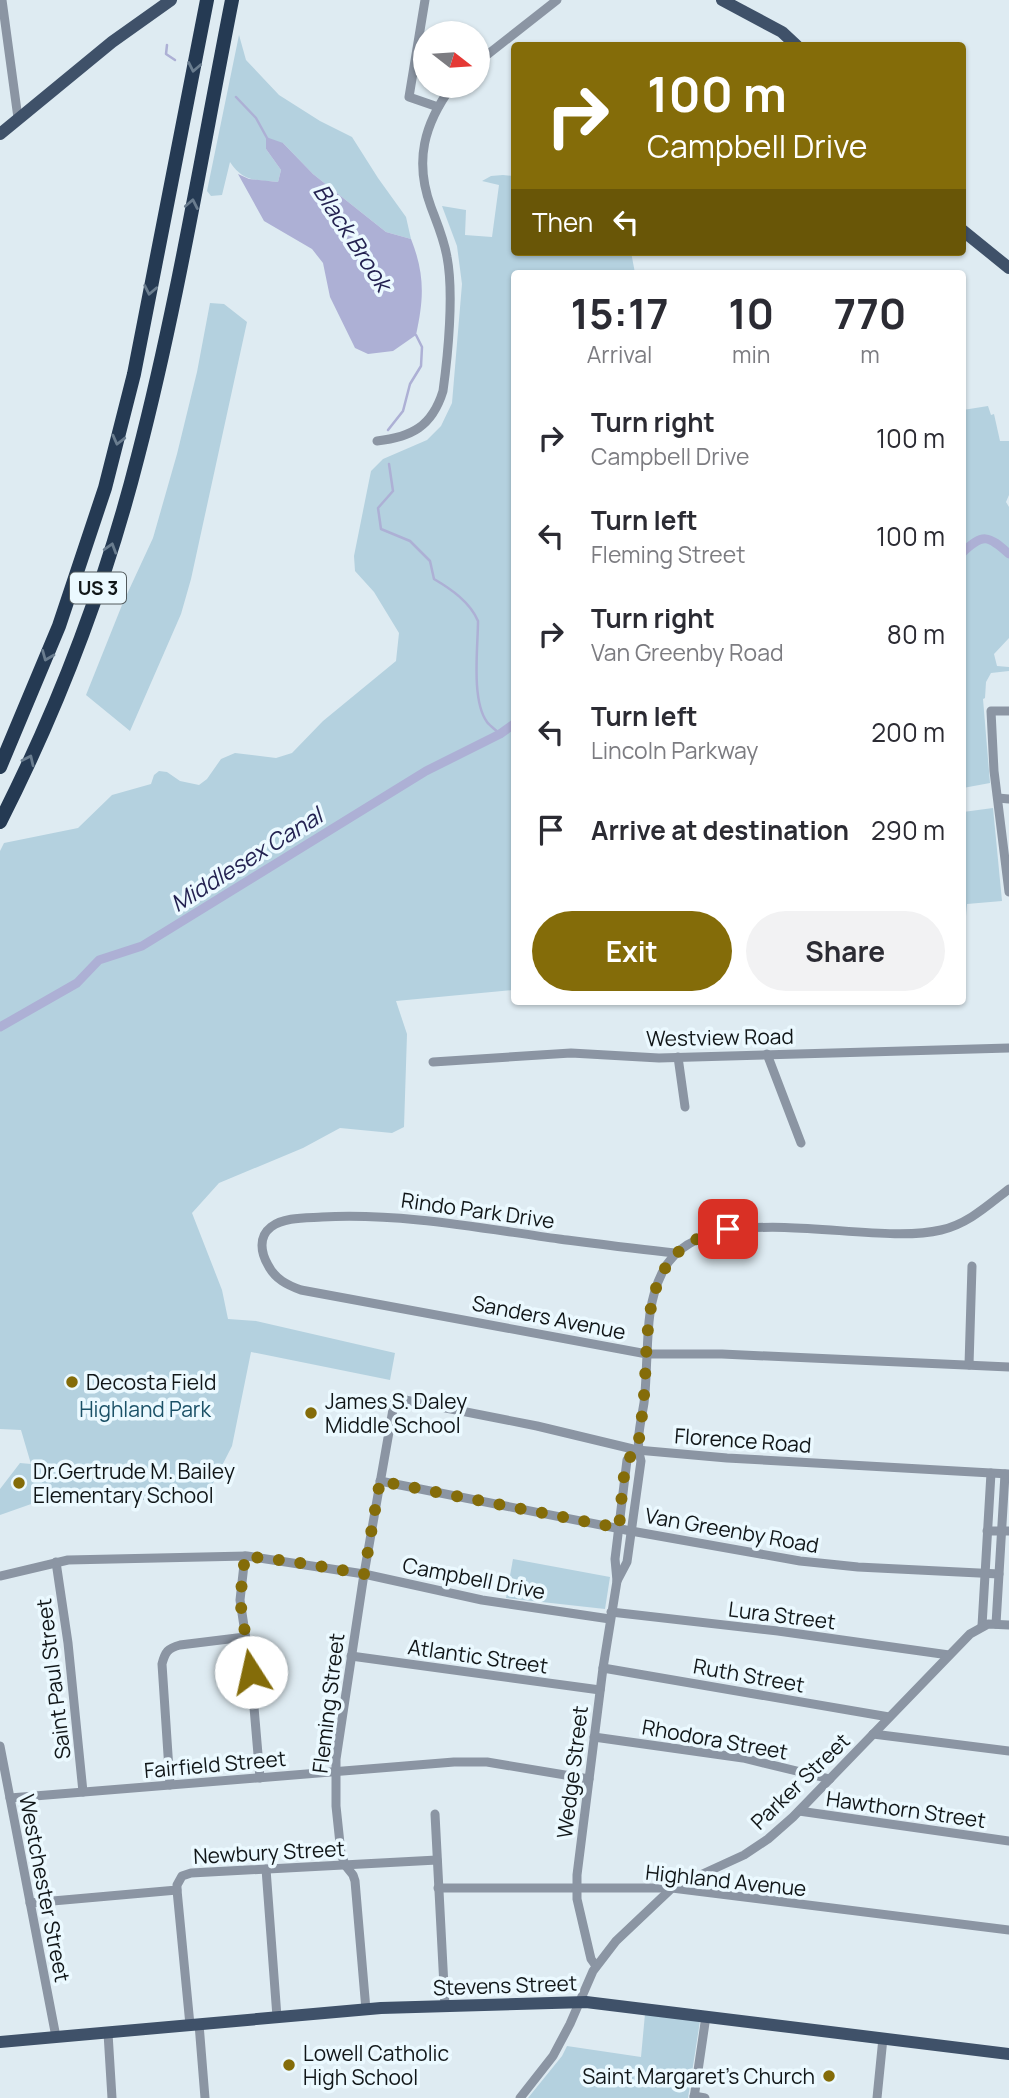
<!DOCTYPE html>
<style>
:root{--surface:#fff;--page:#f2f2f3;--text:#2b2b33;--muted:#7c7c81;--accent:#846c09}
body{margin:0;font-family:Manrope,sans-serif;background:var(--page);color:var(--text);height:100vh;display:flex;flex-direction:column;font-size:26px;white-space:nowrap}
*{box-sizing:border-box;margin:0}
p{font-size:23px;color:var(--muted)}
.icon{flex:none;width:38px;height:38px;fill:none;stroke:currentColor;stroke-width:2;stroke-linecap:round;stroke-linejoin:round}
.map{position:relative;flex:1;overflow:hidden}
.details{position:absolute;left:511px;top:270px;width:455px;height:735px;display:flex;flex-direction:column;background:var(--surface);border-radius:7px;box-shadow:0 2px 5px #0004}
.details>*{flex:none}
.guide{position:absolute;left:511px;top:42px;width:455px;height:214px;border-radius:7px;box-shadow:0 2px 5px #0004;background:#846c09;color:#fff;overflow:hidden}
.needle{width:46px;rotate:107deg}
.controls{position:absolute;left:413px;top:21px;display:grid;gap:14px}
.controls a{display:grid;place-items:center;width:77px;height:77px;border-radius:50%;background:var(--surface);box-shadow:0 2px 5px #0004;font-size:35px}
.pin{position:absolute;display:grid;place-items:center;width:60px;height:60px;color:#fff;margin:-30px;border-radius:14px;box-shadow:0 4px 10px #0006}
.me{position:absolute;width:77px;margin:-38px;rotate:350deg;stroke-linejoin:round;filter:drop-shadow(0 0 5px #0008)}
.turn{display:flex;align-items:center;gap:24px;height:147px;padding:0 21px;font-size:32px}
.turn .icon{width:91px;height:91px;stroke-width:2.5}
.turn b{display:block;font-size:49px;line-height:60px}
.then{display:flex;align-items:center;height:66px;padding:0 21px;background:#0003;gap:14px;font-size:26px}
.eta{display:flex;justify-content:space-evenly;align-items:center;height:119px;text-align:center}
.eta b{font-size:42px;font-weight:700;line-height:49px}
.cta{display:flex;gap:14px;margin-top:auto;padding:14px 21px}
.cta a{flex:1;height:80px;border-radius:42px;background:var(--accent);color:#fff;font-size:28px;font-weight:700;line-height:80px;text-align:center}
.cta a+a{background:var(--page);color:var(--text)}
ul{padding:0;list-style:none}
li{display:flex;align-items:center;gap:21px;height:98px;padding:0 21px}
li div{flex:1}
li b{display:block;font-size:26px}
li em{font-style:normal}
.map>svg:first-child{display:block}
.green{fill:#b4d1df}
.water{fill:#adb0d5}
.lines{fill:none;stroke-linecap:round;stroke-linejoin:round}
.stream{stroke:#adb0d5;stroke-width:2.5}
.canal{stroke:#adb0d5;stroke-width:9}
.minor{stroke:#8b95a3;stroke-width:9}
.major{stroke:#3f5169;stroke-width:12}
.highway{stroke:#253a53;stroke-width:14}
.oneway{stroke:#6a7d8f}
.route{stroke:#846c09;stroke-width:12;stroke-dasharray:0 21.6}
.poi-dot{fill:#846c09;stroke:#ebf9ff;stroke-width:2.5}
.labels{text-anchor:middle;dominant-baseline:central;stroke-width:7;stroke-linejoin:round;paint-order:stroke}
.shield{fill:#ebf9ff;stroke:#525a5d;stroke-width:2}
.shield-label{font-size:19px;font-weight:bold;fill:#111618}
.street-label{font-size:21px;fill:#111618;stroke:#ebf9ff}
.poi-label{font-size:21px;fill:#111618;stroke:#ebf9ff;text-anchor:start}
.park-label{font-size:21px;fill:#1b5167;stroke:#ebf9ff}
.water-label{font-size:23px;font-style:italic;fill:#242251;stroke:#ebf9ff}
</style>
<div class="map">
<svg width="1009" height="2098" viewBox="0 0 1009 2098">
<rect width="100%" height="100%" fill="#deebf2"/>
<g class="green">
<path d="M239,35l7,25 33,35 41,26 32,16 26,41 28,39 5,22 -25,-7 -73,-58 -30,-31 -17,6 15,21 -3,12c-22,-2 -35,0 -48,-20l-8,33 -11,1 -4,-5z"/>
<polygon points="503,175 514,176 514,252 631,252 635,273 514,273 514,990 396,1001 407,1034 404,1127 392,1133 340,1128 303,1148 219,1183 192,1213 222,1290 228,1319 256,1321 395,1353 390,1380 251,1352 232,1446 204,1501 83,1499 34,1503 0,1515 0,1489 20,1463 31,1464 21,1430 0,1429 0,851 4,843 78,828 112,795 151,784 154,775 159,771 167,772 180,781 199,785 207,779 221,759 235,753 276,758 292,753 323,721 396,661 399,633 374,592 355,571 354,556 371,471 383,459 427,440 441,426 452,403 462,284 457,246 442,206 466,210 465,235 492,237 499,185 482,181 491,176"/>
<polygon points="210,303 224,304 247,322 191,579 181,614 130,731 86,695 122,605 153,538 177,454 197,372"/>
<polygon points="988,406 991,415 994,414 1000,441 1009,441 1009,495 1006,502 1009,507 1009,638 994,654 997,666 1009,667 1009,671 991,673 986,682 985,698 983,699 990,783 963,788 963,410"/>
<polygon points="993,808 1002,901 967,904 965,928 963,929 963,812"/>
<polygon points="513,1559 610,1577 605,1609 506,1598"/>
<polygon points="645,2014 700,2021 688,2098 528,2098 562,2056 567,2046 641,2057"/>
</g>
<path class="water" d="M266,137l17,6 30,31 73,58 25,7c14,35 13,60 5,96l-23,16 -25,3 -13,-6 -25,-51 -7,-34 -11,-14 -48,-28 -26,-47 11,5 29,3 3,-12 -15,-21z"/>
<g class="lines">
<g class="stream">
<polyline points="167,45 166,54 175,60"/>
<polyline points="236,97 256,118 267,138"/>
<polyline points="388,430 403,411 410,384 421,366 422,347 416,335"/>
<path d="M389,464l4,27 -15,17 3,21 29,12 20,20 4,18c17,10 36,23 44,42 0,26 -7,79 9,101 3,4 9,8 13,12"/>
</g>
<g class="canal">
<path d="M962,553c21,-20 26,-18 47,1"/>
<polyline points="0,1027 77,983 99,960 142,946 426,771 500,734 514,724"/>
</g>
<g class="minor">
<polyline points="2,0 18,118"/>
<polyline points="425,0 409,97 438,107"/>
<polyline points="478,62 557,0"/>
<path d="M377,441c34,-4 55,-14 66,-50 5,-36 11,-98 4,-134 -3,-18 -10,-34 -16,-50 -17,-46 -7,-83 21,-121"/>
<polyline points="1009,711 991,711 994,771 1009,892"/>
<polyline points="998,798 1009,799"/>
<polyline points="767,1054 801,1143"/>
<polyline points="678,1057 685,1107"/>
<polyline points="433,1062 571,1053 659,1058 1009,1048"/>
<path d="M675,1253c-39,-4 -77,-9 -116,-14 -80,-11 -155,-26 -237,-22 -16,1 -38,0 -51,10 -13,10 -10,26 -3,38 7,14 19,20 33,25l346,64h75l287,13"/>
<polyline points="969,1365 972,1266"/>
<polyline points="380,1481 631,1531 800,1561 858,1567 999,1574"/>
<polyline points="987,1531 1009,1531"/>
<polyline points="245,1556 240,1600 251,1672 260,1778"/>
<polyline points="56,1562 68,1643 83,1792"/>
<polyline points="0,1576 68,1560 247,1556 364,1574 482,1600 610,1619"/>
<path d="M617,1581l10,-19 14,-101c-6,-19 0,-39 3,-58 2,-16 2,-32 3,-47 1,-29 2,-57 15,-83 39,-82 203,-25 279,-43 27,-6 47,-25 68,-41"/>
<polyline points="611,1612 778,1631 949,1655"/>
<polyline points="996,1624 1005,1474"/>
<polyline points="982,1626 991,1473"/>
<polyline points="351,1656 600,1690"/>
<polyline points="603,1668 889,1717"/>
<polyline points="873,1734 1009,1751"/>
<polyline points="594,1737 743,1758 830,1779"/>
<polyline points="0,1746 56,2037"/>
<path d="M170,1785l-8,-121c3,-12 6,-16 18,-19l65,-8"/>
<polyline points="10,1798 454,1762 487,1762 589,1779"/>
<polyline points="799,1811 1009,1841"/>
<polyline points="435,1814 445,2006"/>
<polyline points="266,1869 277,2017"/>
<polyline points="438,1888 672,1888 1009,1930"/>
<polyline points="177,1890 190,2025"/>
<polyline points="30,1903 177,1890 177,1885 182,1876 191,1873 437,1860"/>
<polyline points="596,1966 591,1959 577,1899 577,1875 603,1668 617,1581 615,1559 627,1460 637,1450"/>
<polyline points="366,2010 355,1881 353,1875 345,1865 341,1853 336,1806 336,1759 364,1574 395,1398 537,1426 637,1450 727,1458 1009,1474"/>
<polyline points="199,2024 205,2098"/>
<polyline points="108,2033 112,2098"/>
<polyline points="694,2096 705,2098"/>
<polyline points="520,2098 553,2056 570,2024 593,1971 616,1941 672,1888 744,1855 768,1839 793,1817 970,1634 988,1624 1009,1625"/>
<polyline points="694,2098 706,2016"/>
<polyline points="877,2098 883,2038"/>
</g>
<g class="major">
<polyline points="722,0 782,32 797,46"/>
<polyline points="0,134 112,42 171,0"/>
<polyline points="962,230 1009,268"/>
<polyline points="0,2042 381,2008 586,2002 1009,2054"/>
</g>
<g class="highway">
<polyline points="0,767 59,626 105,488 134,374 207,0"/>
<path d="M0,822c59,-116 106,-240 138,-366 39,-150 64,-304 94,-456"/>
</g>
</g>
<defs><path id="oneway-chevron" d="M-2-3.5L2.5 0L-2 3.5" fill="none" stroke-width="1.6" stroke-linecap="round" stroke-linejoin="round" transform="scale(1.75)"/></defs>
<g class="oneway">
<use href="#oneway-chevron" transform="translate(194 67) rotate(101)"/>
<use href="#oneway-chevron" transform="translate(192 204) rotate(-79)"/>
<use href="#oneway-chevron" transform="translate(150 290) rotate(101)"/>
<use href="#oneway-chevron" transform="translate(118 440) rotate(104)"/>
<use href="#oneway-chevron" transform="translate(111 548) rotate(-73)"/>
<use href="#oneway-chevron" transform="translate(47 656) rotate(112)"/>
<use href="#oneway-chevron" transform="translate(29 760) rotate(-65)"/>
</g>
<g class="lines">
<path class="route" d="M251,1672l-11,-72 5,-44 50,6 69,12 16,-93 239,47c2,-21 3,-43 7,-64 2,-7 9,-10 11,-17 3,-10 4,-22 5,-32 10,-74 -11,-168 86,-186"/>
</g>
<g class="poi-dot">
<circle cx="72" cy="1382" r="7"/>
<circle cx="311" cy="1413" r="7"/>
<circle cx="19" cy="1483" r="7"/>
<circle cx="289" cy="2065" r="7"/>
<circle cx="829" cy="2076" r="7"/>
</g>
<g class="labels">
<rect class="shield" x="70" y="572.5" width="56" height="31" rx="5"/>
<g class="shield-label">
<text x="98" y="588">US 3</text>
</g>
<g class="street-label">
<text transform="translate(720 1037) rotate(-1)">Westview Road</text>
<text transform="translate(478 1210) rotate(8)">Rindo Park Drive</text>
<text transform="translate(549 1317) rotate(11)">Sanders Avenue</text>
<text transform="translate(743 1440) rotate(4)">Florence Road</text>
<text transform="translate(732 1530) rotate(10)">Van Greenby Road</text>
<text transform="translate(474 1578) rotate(11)">Campbell Drive</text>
<text transform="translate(782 1615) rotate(7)">Lura Street</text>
<text transform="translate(478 1656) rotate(8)">Atlantic Street</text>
<text transform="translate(749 1675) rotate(10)">Ruth Street</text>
<text transform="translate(53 1679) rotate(-97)">Saint Paul Street</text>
<text transform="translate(328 1703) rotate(-83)">Fleming Street</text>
<text transform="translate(715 1739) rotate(10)">Rhodora Street</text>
<text transform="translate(215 1764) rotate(-5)">Fairfield Street</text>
<text transform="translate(572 1772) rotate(-83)">Wedge Street</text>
<text transform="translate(800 1781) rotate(-44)">Parker Street</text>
<text transform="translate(906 1809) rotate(8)">Hawthorn Street</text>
<text transform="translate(269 1852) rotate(-3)">Newbury Street</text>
<text transform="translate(726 1880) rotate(6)">Highland Avenue</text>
<text transform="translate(45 1888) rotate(79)">Westchester Street</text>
<text transform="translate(505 1985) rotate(-2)">Stevens Street</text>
</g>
<g class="poi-label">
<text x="86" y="1382">Decosta Field</text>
<text x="325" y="1401">James S. Daley<tspan x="325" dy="24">Middle School</tspan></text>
<text x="33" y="1471">Dr.Gertrude M. Bailey<tspan x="33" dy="24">Elementary School</tspan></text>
<text x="303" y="2053">Lowell Catholic<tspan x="303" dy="24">High School</tspan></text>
<text x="815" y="2076" text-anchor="end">Saint Margaret's Church</text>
</g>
<g class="park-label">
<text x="145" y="1409">Highland Park</text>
</g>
<g class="water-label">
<text transform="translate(353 237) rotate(57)">Black Brook</text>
<text transform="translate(246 859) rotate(-32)">Middlesex Canal</text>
</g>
</g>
</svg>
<div class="controls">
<a><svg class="needle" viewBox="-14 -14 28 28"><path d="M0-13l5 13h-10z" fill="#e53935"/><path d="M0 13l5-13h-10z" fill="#7c7c81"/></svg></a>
</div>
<div class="pin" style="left:728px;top:1229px;background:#d93025"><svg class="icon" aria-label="arrive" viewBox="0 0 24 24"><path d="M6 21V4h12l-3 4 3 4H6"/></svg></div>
<svg class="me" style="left:251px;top:1672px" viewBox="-20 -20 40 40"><circle r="19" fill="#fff"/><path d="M0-13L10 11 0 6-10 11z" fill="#846c09"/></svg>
<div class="guide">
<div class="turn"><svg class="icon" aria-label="right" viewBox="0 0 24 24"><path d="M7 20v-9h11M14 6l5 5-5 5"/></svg><div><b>100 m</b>Campbell Drive</div></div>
<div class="then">Then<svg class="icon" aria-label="left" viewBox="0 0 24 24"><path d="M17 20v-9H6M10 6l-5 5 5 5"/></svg></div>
</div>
<section class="details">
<div class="eta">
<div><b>15:17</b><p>Arrival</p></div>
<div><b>10</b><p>min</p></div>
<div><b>770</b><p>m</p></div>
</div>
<ul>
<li><svg class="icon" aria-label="right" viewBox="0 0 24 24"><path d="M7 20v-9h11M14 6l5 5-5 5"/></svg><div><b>Turn right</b><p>Campbell Drive</p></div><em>100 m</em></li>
<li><svg class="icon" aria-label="left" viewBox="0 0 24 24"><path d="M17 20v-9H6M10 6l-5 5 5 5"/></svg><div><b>Turn left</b><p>Fleming Street</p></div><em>100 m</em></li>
<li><svg class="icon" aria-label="right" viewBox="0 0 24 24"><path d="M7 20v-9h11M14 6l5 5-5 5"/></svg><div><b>Turn right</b><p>Van Greenby Road</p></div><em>80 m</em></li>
<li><svg class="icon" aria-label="left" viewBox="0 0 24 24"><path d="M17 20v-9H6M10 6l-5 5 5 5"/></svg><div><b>Turn left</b><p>Lincoln Parkway</p></div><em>200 m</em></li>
<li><svg class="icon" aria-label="arrive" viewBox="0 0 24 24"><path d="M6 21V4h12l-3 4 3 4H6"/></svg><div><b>Arrive at destination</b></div><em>290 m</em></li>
</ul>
<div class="cta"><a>Exit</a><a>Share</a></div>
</section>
</div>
